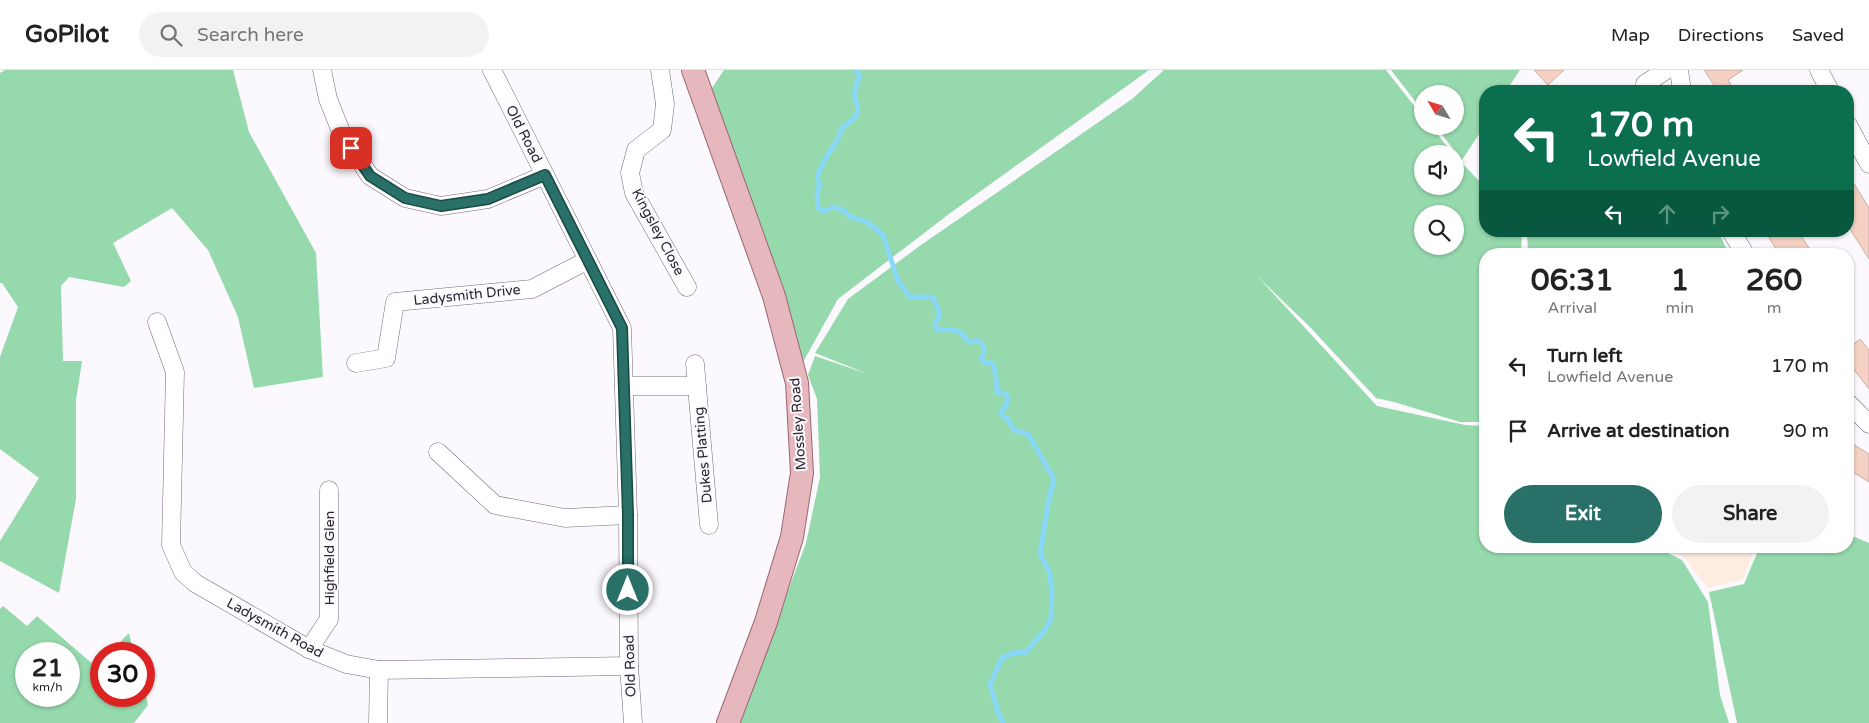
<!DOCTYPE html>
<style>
:root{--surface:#fff;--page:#f2f2f2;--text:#222;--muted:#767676;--line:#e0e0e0;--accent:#287068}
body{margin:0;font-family:"Varela Round",sans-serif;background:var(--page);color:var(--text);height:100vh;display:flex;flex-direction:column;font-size:19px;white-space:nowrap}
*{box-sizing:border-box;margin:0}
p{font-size:16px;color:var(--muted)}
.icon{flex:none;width:28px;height:28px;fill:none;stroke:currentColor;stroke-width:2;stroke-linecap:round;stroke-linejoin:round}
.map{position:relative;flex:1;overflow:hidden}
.drawer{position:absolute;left:1479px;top:178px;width:375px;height:305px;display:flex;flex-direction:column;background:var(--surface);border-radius:20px;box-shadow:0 1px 4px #0004}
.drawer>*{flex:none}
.top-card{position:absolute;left:1479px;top:15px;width:375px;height:152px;border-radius:20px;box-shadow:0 1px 4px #0004;background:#0b6e4f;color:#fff;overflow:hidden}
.needle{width:32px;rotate:308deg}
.fabs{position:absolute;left:1414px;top:15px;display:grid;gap:10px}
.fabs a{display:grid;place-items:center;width:50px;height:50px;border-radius:50%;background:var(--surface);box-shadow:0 1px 4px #0004;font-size:25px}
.speed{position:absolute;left:15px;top:572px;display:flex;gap:10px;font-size:25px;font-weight:700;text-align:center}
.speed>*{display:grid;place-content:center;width:65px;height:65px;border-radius:50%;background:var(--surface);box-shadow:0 1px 4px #0004;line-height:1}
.speed small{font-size:12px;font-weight:400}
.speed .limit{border:8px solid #d22;background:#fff;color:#111}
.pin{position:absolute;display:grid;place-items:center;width:42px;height:42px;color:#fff;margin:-21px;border-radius:10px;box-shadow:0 2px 8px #0006}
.me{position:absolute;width:55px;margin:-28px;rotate:0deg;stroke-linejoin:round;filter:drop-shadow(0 0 4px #0008)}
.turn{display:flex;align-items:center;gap:18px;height:105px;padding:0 25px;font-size:22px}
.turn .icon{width:65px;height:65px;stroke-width:2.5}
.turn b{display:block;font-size:35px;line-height:42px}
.lanes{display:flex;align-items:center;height:48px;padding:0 25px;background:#0003;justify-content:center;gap:25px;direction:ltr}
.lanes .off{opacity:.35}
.eta{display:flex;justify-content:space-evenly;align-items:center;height:85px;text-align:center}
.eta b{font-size:30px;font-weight:800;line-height:35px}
.button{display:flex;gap:10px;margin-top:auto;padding:10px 25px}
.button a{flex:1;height:58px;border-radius:30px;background:var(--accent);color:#fff;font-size:20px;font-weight:800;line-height:58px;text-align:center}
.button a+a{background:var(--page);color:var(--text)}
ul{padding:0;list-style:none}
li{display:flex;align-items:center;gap:15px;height:65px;padding:0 25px}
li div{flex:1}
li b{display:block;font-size:19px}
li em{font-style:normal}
header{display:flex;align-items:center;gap:30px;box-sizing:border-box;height:70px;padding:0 25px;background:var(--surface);border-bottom:1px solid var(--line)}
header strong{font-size:24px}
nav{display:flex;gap:28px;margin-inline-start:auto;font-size:18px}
.search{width:350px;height:45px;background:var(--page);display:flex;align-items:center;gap:12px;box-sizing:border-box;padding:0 18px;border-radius:28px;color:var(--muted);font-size:19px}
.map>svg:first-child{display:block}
.education{fill:#fdede1}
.green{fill:#96d9ad;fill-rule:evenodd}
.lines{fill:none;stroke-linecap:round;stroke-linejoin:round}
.stream{stroke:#8ad8f8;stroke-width:5}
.building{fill:#f5d1c3;stroke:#cab0a6}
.minor-casing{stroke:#74697d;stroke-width:19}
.major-casing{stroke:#996670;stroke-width:24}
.minor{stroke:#fff;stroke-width:18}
.major{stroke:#e6b8be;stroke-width:22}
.route-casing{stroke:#1a4944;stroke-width:12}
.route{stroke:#287068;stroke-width:9}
.labels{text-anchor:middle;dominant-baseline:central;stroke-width:4;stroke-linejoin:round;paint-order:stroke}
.street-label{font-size:14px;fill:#2a252e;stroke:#fcf9fe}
</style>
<header>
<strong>GoPilot</strong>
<div class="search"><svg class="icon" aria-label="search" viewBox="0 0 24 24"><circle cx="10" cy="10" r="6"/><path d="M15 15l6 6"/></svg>Search here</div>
<nav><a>Map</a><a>Directions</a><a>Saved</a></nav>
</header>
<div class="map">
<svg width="1869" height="653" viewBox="0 0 1869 653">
<rect width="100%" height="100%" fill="#fcf9fe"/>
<polygon class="education" points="1659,476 1756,476 1743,509 1708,518 1686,490 1680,485"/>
<g class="green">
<polygon points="5,0 233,0 249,62 316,183 323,307 254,318 238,247 208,180 172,138 113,173 131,211 124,217 69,207 61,216 63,291 82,291 76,330 76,429 59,523 0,491 0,471 39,408 0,379 0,287 18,237 2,213 0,213 0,3"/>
<polygon points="724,0 1149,0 949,144 838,229 802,294 710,21"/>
<path d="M1164,0h222l36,46v10h9l22,28h-31v32h33v-30l30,31v44h37l-1,23h-36v168h-25l-66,-20 -18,-4 -67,-72 -52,-50 120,130 88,19 20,1v120h169l28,14 26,42 12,93 9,28h-991l68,-180 14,-66 -3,-78 -9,-24 7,-19 53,18 -53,-21 33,-54 73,-54 211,-146zM1422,144h33v32h-33z"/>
<polygon points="1391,0 1520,0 1506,21 1485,21 1485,55 1462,90 1435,56 1455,56 1455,24 1422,24 1422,40"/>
<polygon points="1527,161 1718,161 1729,184 1528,184"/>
<polygon points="1848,464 1869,473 1869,653 1737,653 1709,522 1744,514 1760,476 1848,476"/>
<path d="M3,536l24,20 10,-10 58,50 6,-6v36h43v-8l4,17 -14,18h-134v-114zM26,584h43v42h-43z"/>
<polygon points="129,563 134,584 108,584"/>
</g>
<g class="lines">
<path class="stream" d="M856,0l4,6c-4,7 -6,15 -5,23 2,7 5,11 0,18 -3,6 -8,5 -12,10 -4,4 -3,9 -6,13 -6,11 -16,23 -19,35 -1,4 0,8 2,11l-3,5 1,17 6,3 11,-4 11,5 3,4 18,6 16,13 15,46 12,16h23l7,17 -5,11 2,5c10,0 24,-3 28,9l6,3 6,-2c8,4 9,12 4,19l3,3 9,2 3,12 1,17h7l4,4 -2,9 -5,6 3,5 3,1 7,12 14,4 26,45 -6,24 -8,51 9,17 3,19 -1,29 -6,11 -20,23 -10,-1 -13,6 -12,26 8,28 5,11"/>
</g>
<g class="building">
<polygon points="1534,0 1564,0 1548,15"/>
<polygon points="1704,0 1743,0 1728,10 1735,21 1718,21"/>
<polygon points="1848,104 1869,138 1869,189 1848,156"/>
<polygon points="1765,161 1798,161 1813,184 1779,184"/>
<polygon points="1860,269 1869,280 1869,319 1848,292 1848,279"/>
<polygon points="1848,371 1869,384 1869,412 1848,399"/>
</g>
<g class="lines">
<defs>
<g id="minor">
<polyline points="322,0 328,29 342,64 370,106 405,128 441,136 488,129 545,105"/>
<polyline points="492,0 622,258 628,445 629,596 633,653"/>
<polyline points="660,0 665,34 662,60 636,80 630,103 634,123 687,217"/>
<polyline points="1679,0 1682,21"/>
<polyline points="1819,0 1830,21"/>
<polyline points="1645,14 1666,0"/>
<polyline points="1848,55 1869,94"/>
<polyline points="1731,161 1745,184"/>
<polyline points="157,252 175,302 171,475 183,502 195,513 309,579 346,594 379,600 629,596"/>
<polyline points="356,293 386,288 395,232 532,219 588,190"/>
<polyline points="695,294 709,455"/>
<polyline points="624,316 697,316"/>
<polyline points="1848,333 1869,354"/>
<polyline points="438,382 495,435 565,448 628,445"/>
<polyline points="309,579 329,549 329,420"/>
<polyline points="378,653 379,600"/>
</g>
<polyline id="major" points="693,0 774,226 797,313 802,403 792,467 766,552 728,653"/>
</defs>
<use href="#minor" class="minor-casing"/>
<use href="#major" class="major-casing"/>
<use href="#minor" class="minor"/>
<use href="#major" class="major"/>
</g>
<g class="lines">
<defs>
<polyline id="route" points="351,78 370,106 405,128 441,136 488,129 545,105 622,258 628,445 628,520"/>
</defs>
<use href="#route" class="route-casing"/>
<use href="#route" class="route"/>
</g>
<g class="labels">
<g class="street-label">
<text transform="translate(524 64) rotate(63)">Old Road</text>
<text transform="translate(658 162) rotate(62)">Kingsley Close</text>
<text transform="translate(467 225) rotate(-6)">Ladysmith Drive</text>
<text transform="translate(798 354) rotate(-94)">Mossley Road</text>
<text transform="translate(703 385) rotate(-95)">Dukes Platting</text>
<text transform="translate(329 488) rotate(-90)">Highfield Glen</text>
<text transform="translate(275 558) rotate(29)">Ladysmith Road</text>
<text transform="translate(630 596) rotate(-92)">Old Road</text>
</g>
</g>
</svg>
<div class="fabs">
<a><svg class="needle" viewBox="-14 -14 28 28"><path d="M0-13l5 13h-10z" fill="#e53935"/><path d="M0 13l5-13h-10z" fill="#767676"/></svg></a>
<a><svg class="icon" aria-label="sound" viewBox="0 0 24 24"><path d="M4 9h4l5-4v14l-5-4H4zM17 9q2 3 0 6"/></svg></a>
<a><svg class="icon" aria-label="search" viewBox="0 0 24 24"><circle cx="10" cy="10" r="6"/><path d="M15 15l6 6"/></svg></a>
</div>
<div class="speed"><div>21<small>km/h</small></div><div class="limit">30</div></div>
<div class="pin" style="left:351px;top:78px;background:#d93025"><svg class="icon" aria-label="arrive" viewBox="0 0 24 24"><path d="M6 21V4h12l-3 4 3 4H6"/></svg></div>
<svg class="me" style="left:628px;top:520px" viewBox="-20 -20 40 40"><circle r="17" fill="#287068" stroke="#fff" stroke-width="3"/><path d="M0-11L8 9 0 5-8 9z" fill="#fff"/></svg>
<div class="top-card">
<div class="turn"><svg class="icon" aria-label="left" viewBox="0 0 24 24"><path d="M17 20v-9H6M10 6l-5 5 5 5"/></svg><div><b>170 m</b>Lowfield Avenue</div></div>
<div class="lanes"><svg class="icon" aria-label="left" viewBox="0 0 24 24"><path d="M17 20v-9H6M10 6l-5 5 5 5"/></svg><svg class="icon off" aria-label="ahead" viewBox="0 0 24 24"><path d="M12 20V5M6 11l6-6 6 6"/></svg><svg class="icon off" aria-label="right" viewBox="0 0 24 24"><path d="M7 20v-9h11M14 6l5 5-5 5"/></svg></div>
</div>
<section class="drawer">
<div class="eta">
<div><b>06:31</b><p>Arrival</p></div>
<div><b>1</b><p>min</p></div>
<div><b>260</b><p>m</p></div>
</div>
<ul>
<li><svg class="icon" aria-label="left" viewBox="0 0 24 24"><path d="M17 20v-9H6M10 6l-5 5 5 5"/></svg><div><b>Turn left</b><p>Lowfield Avenue</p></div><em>170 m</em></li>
<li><svg class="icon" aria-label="arrive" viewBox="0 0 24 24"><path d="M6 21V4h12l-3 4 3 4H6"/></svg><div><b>Arrive at destination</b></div><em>90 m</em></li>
</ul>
<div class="button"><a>Exit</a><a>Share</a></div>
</section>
</div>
